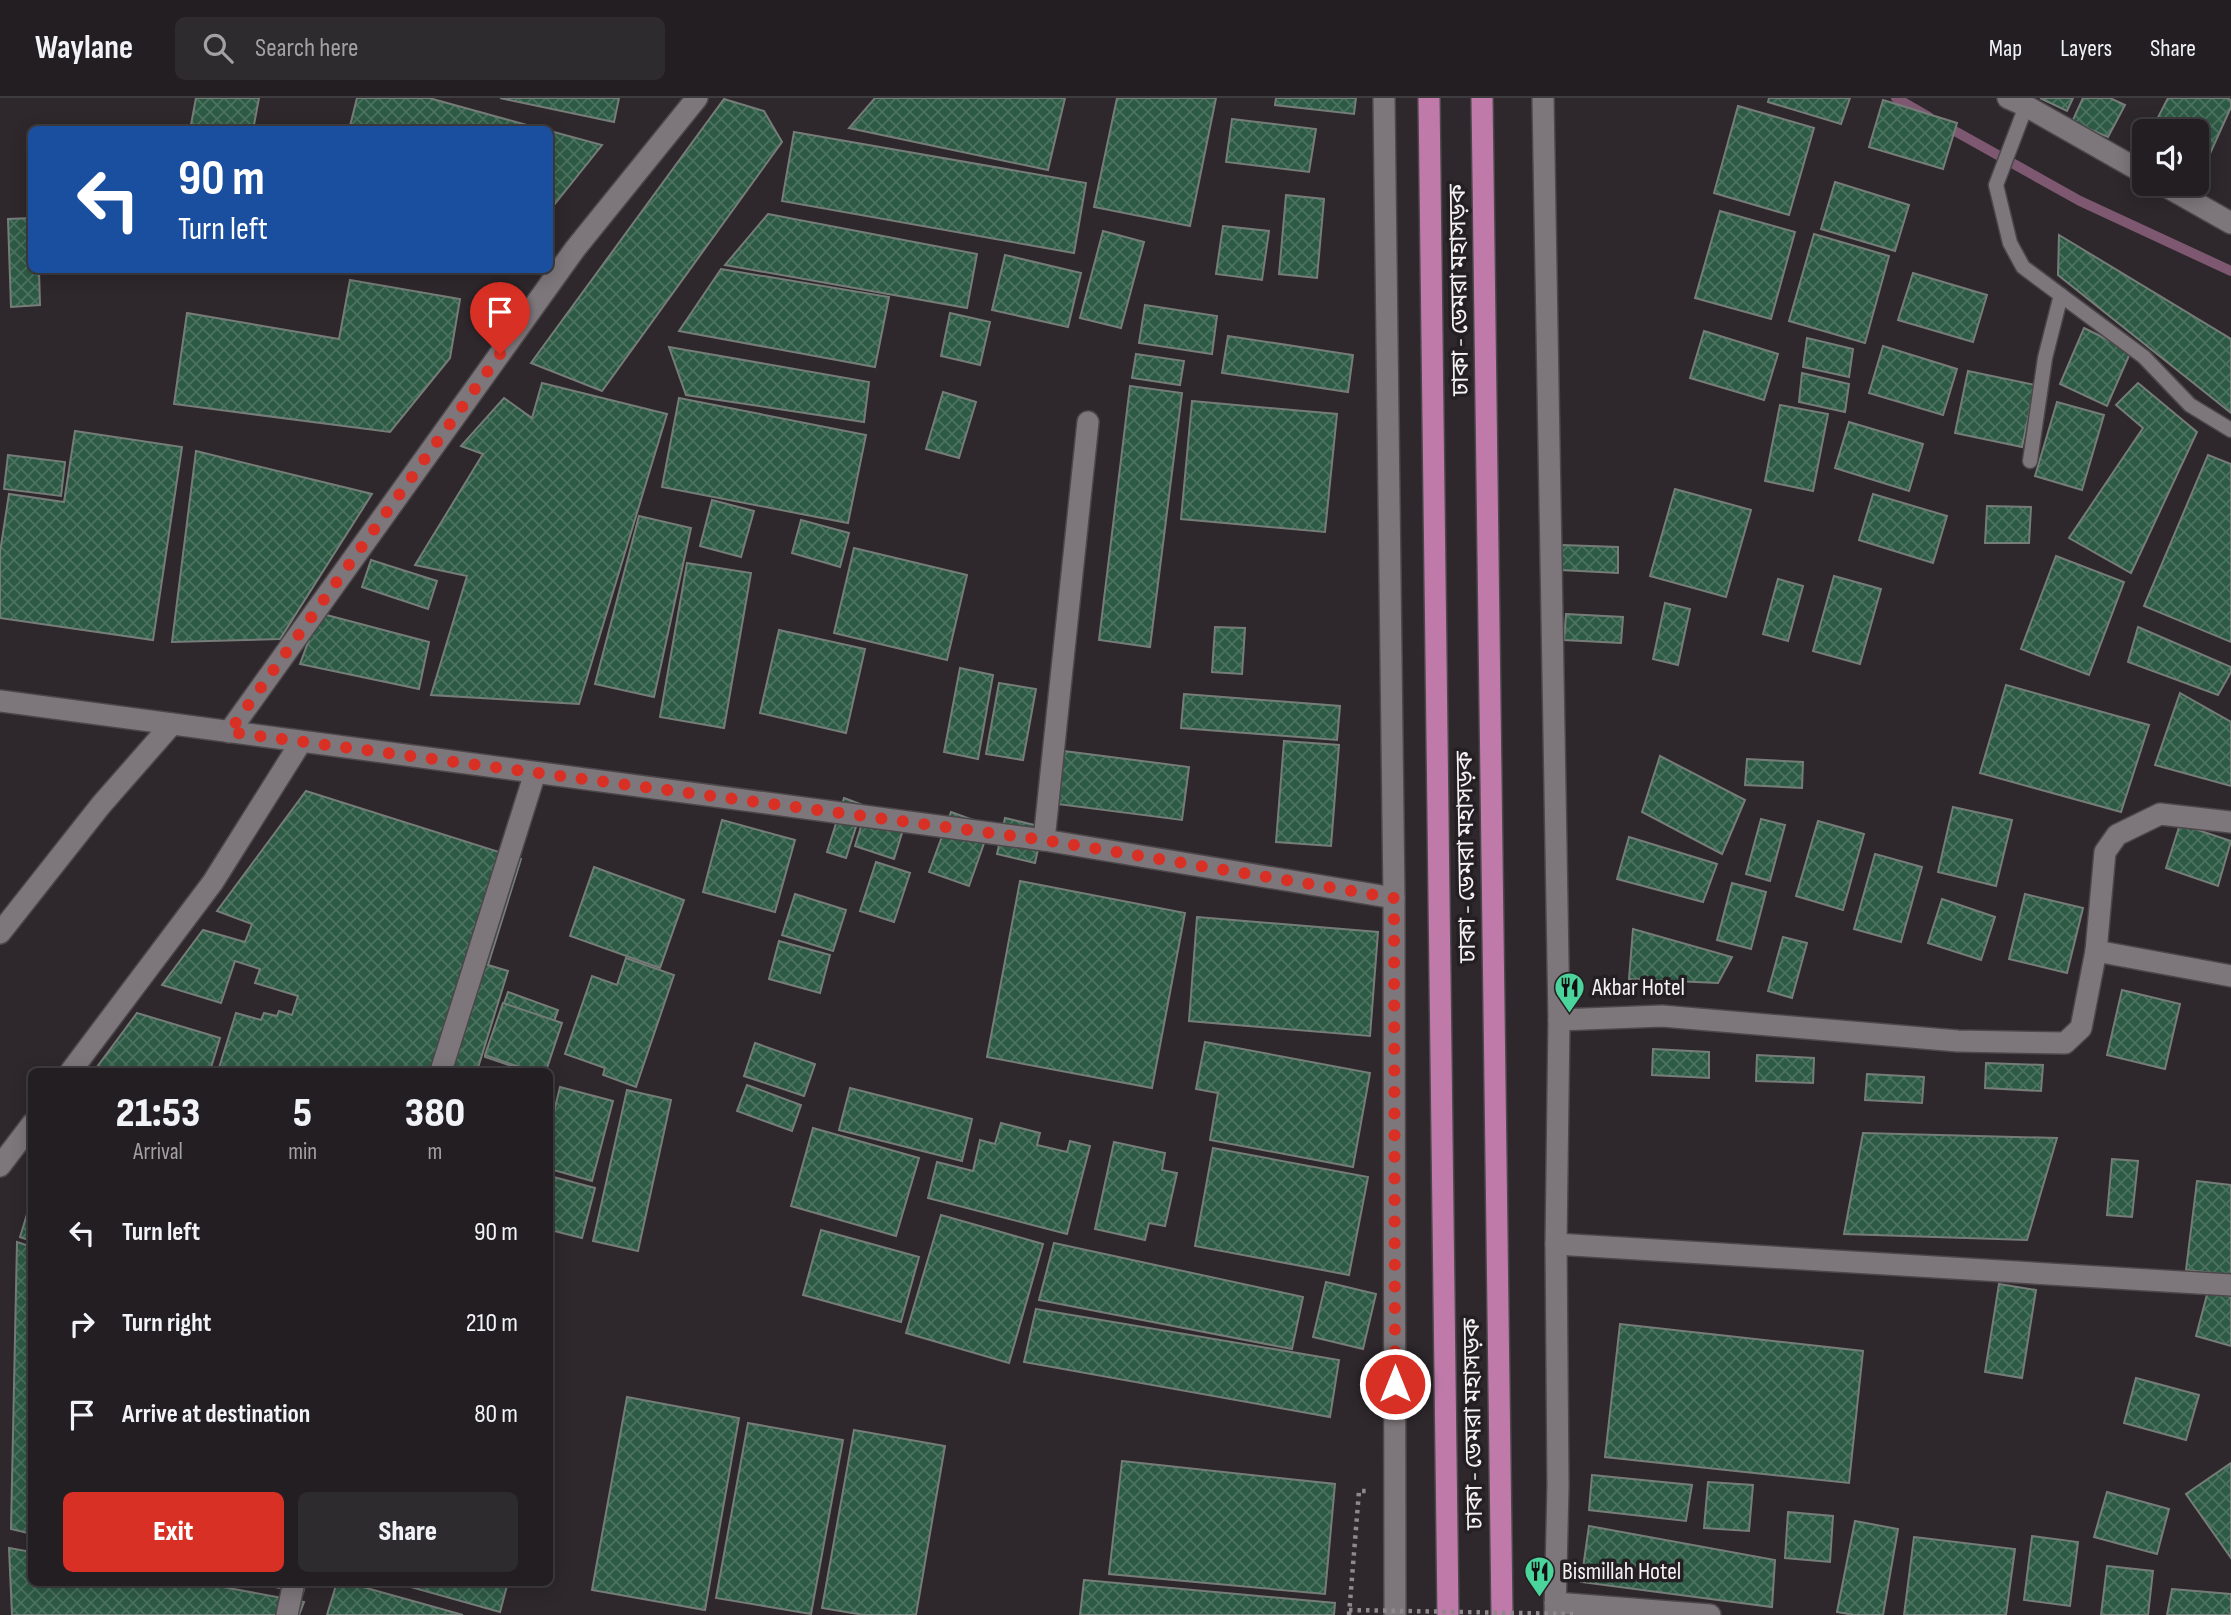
<!DOCTYPE html>
<meta charset="utf-8">
<style>
:root{--surface:#221e21;--page:#2e2b2e;--text:#f1f3f6;--muted:#a2a2a5;--line:#3f3c3f;--accent:#d93025}
body{margin:0;font-family:"Sofia Sans Condensed","Noto Sans Bengali",sans-serif;background:var(--page);color:var(--text);height:100vh;display:flex;flex-direction:column;font-size:26px;white-space:nowrap}
*{box-sizing:border-box;margin:0}
p{font-size:23px;color:var(--muted)}
.icon{flex:none;width:38px;height:38px;fill:none;stroke:currentColor;stroke-width:2;stroke-linecap:round;stroke-linejoin:round}
.map{position:relative;flex:1;overflow:hidden}
.sheet{position:absolute;left:28px;top:970px;width:525px;height:518px;display:flex;flex-direction:column;background:var(--surface);border-radius:10px;box-shadow:0 4px 18px #0003,0 0 0 2px var(--line)}
.sheet>*{flex:none}
.banner{position:absolute;left:28px;top:28px;width:525px;height:147px;border-radius:10px;box-shadow:0 4px 18px #0003,0 0 0 2px var(--line);background:#1a4fa0;color:#fff;overflow:hidden}
.controls{position:absolute;left:2132px;top:21px;display:grid;gap:14px}
.controls a{display:grid;place-items:center;width:77px;height:77px;border-radius:10px;background:var(--surface);box-shadow:0 4px 18px #0003,0 0 0 2px var(--line);font-size:35px}
.pin{position:absolute;display:grid;place-items:center;width:60px;height:60px;color:#fff;margin:-72px -30px;border-radius:50% 50% 50% 0;rotate:-45deg;box-shadow:0 0 7px #0007}
.pin .icon{rotate:45deg}
.me{position:absolute;width:77px;margin:-38px;rotate:0deg;stroke-linejoin:round;filter:drop-shadow(0 0 5px #0008)}
.turn{display:flex;align-items:center;gap:24px;height:147px;padding:0 35px;font-size:32px}
.turn .icon{width:91px;height:91px;stroke-width:2.5}
.turn b{display:block;font-size:49px;line-height:60px}
.eta{display:flex;justify-content:space-evenly;align-items:center;height:119px;text-align:center}
.eta b{font-size:42px;font-weight:800;line-height:49px}
.primary-button{display:flex;gap:14px;margin-top:auto;padding:14px 35px}
.primary-button a{flex:1;height:80px;border-radius:10px;background:var(--accent);color:#fff;font-size:28px;font-weight:800;line-height:80px;text-align:center}
.primary-button a+a{background:var(--page);color:var(--text)}
ul{padding:0;list-style:none}
li{display:flex;align-items:center;gap:21px;height:91px;padding:0 35px}
li div{flex:1}
li b{display:block;font-size:26px}
li em{font-style:normal}
header{display:flex;align-items:center;gap:42px;box-sizing:border-box;height:98px;padding:0 35px;background:var(--surface);border-bottom:2px solid var(--line)}
header strong{font-size:33px}
nav{display:flex;gap:38px;margin-inline-start:auto;font-size:24px}
.search{width:490px;height:63px;background:var(--page);display:flex;align-items:center;gap:18px;box-sizing:border-box;padding:0 24px;border-radius:10px;color:var(--muted);font-size:26px}
.map>svg:first-child{display:block}
.lines{fill:none;stroke-linecap:round;stroke-linejoin:round}
.stream{stroke:#7e5871;stroke-width:10}
.building{fill:url(#building-cross-hatch);stroke:#767d79;stroke-width:2}
.service-casing{stroke:#4c474a;stroke-width:17}
.minor-casing{stroke:#4c474a;stroke-width:24}
.secondary-casing{stroke:#4c474a;stroke-width:24}
.primary-casing{stroke:#4c474a;stroke-width:24}
.path{stroke:#8e898c;stroke-width:4.5;stroke-dasharray:3.5 5;stroke-linecap:butt}
.service{stroke:#7d767a;stroke-width:14}
.minor{stroke:#7d767a;stroke-width:21}
.secondary{stroke:#7d767a;stroke-width:21}
.primary{stroke:#bf7aaa;stroke-width:21}
.path-bridge{stroke:#8e898c;stroke-width:4.5;stroke-dasharray:3.5 5;stroke-linecap:butt}
.route{stroke:#d93025;stroke-width:12;stroke-dasharray:0 21.6}
.labels{text-anchor:middle;dominant-baseline:central;stroke-width:7;stroke-linejoin:round;paint-order:stroke}
.street-label{font-size:24px;fill:#f5f2f4;stroke:#241f22}
.poi-label{font-size:24px;fill:#f5f2f4;stroke:#241f22;text-anchor:start}
</style>
<header>
<strong>Waylane</strong>
<div class="search"><svg class="icon" aria-label="search" viewBox="0 0 24 24"><circle cx="10" cy="10" r="6"/><path d="M15 15l6 6"/></svg>Search here</div>
<nav><a>Map</a><a>Layers</a><a>Share</a></nav>
</header>
<div class="map">
<svg width="2231" height="1517" viewBox="0 0 2231 1517">
<defs>
<pattern id="building-cross-hatch" width="8" height="8" patternUnits="userSpaceOnUse" patternTransform="scale(1.75)"><rect width="8" height="8" fill="#2d5a45"/><path d="M0 0l8 8M0 8l8-8" fill="none" stroke="#4c7260"/></pattern>
</defs>
<rect width="100%" height="100%" fill="#2e282c"/>
<g class="lines">
<g class="stream">
<polyline points="1896,0 1929,19"/>
<polyline points="1944,27 2080,103 2231,173"/>
</g>
</g>
<g class="building">
<polygon points="196,0 259,0 253,32 190,32"/>
<polygon points="357,0 429,0 545,32 349,32"/>
<polygon points="500,0 619,0 614,24"/>
<polygon points="875,0 1065,0 1048,72 849,30"/>
<polygon points="1117,0 1216,0 1190,128 1094,109"/>
<polygon points="1276,0 1356,0 1354,16 1275,7"/>
<polygon points="1769,0 1850,0 1841,26 1768,4"/>
<polygon points="2040,0 2073,0 2067,13"/>
<polygon points="2083,0 2110,0 2125,7 2108,39 2072,24"/>
<polygon points="2168,0 2227,0 2231,2 2231,9 2200,78 2196,76 2196,33 2151,33"/>
<polygon points="724,1 764,13 782,44 602,293 531,265"/>
<polygon points="1883,2 1957,25 1943,71 1869,49"/>
<polygon points="1738,8 1814,30 1789,117 1714,95"/>
<polygon points="1232,21 1316,31 1309,74 1226,64"/>
<polygon points="550,33 602,47 550,112"/>
<polygon points="794,34 1086,85 1074,155 782,103"/>
<polygon points="1835,84 1909,107 1895,153 1821,131"/>
<polygon points="1286,97 1324,101 1317,180 1279,176"/>
<polygon points="1720,113 1795,134 1771,221 1695,200"/>
<polygon points="768,116 977,156 967,210 725,167"/>
<polygon points="32,120 32,172 39,172 40,207 11,209 8,121"/>
<polygon points="1223,128 1269,133 1262,182 1216,176"/>
<polygon points="1103,133 1144,144 1121,230 1080,220"/>
<polygon points="1814,136 1889,158 1865,245 1789,223"/>
<polygon points="2059,137 2231,241 2231,315 2058,177"/>
<polygon points="1005,157 1081,175 1068,229 992,212"/>
<polygon points="721,171 889,199 875,269 679,233"/>
<polygon points="1913,175 1987,197 1973,244 1898,222"/>
<polygon points="350,182 460,201 450,260 390,334 174,306 187,215 339,241"/>
<polygon points="1145,207 1217,218 1212,256 1139,245"/>
<polygon points="950,215 990,224 980,267 941,258"/>
<polygon points="2084,230 2131,253 2107,308 2060,286"/>
<polygon points="1704,233 1778,256 1764,302 1690,280"/>
<polygon points="1228,238 1353,257 1348,294 1222,275"/>
<polygon points="1807,240 1853,251 1849,279 1803,269"/>
<polygon points="1883,248 1957,271 1943,317 1869,295"/>
<polygon points="669,249 869,284 864,324 686,297"/>
<polygon points="1136,256 1184,263 1180,287 1132,280"/>
<polygon points="1968,273 2035,287 2022,349 1955,335"/>
<polygon points="1802,275 1849,286 1845,314 1799,304"/>
<polygon points="542,285 667,316 579,606 431,597 467,478 415,467 483,356 461,348 504,300 532,320"/>
<polygon points="2138,285 2197,334 2131,475 2069,440 2143,330 2116,307"/>
<polygon points="1130,288 1182,295 1150,549 1099,542"/>
<polygon points="943,294 976,304 959,360 926,351"/>
<polygon points="679,300 866,337 848,425 662,389"/>
<polygon points="1192,303 1337,316 1325,434 1181,421"/>
<polygon points="2057,304 2104,317 2082,392 2035,378"/>
<polygon points="1780,307 1828,316 1813,393 1765,383"/>
<polygon points="1849,324 1923,346 1909,393 1835,370"/>
<polygon points="75,333 182,349 153,542 0,520 0,454 9,396 64,404"/>
<polygon points="196,353 372,396 280,541 172,544"/>
<polygon points="8,357 65,364 61,398 4,391"/>
<polygon points="2208,357 2231,366 2231,544 2144,508"/>
<polygon points="1675,391 1751,412 1726,499 1650,478"/>
<polygon points="1873,396 1947,418 1933,465 1859,442"/>
<polygon points="712,402 754,413 741,459 700,448"/>
<polygon points="1987,408 2031,409 2029,445 1985,445"/>
<polygon points="639,418 691,430 654,599 595,586"/>
<polygon points="801,422 849,435 840,469 792,455"/>
<polygon points="1562,447 1618,449 1618,475 1561,472"/>
<polygon points="854,450 967,477 947,562 834,535"/>
<polygon points="2056,458 2124,484 2089,577 2021,551"/>
<polygon points="371,462 437,483 428,511 362,489"/>
<polygon points="687,465 751,475 724,630 660,619"/>
<polygon points="1834,478 1881,491 1860,566 1813,553"/>
<polygon points="1778,481 1803,488 1788,543 1763,536"/>
<polygon points="1665,505 1690,511 1678,567 1653,561"/>
<polygon points="319,515 429,544 419,591 300,566"/>
<polygon points="1566,516 1623,519 1621,545 1564,542"/>
<polygon points="1215,529 1245,530 1242,576 1212,574"/>
<polygon points="2138,529 2231,569 2231,574 2218,597 2128,564"/>
<polygon points="779,532 865,551 846,635 760,615"/>
<polygon points="960,570 993,577 978,661 944,654"/>
<polygon points="999,585 1036,591 1023,662 986,656"/>
<polygon points="2006,587 2149,627 2121,714 1980,675"/>
<polygon points="2180,595 2231,624 2231,688 2155,667"/>
<polygon points="1184,596 1340,608 1337,642 1181,630"/>
<polygon points="1284,643 1339,647 1331,748 1276,744"/>
<polygon points="1064,653 1189,669 1182,722 1057,706"/>
<polygon points="1660,658 1745,702 1722,756 1642,714"/>
<polygon points="1747,661 1803,664 1802,690 1745,687"/>
<polygon points="306,693 521,761 488,867 508,873 477,973 218,973 236,915 261,922 264,915 277,918 279,913 292,917 298,898 255,885 260,871 235,863 221,905 162,887 203,832 245,844 252,826 217,813"/>
<polygon points="844,700 863,707 846,760 827,754"/>
<polygon points="1953,709 2012,722 1996,788 1938,774"/>
<polygon points="951,714 990,728 969,788 929,774"/>
<polygon points="864,719 903,732 894,761 855,748"/>
<polygon points="1005,720 1043,729 1035,765 997,756"/>
<polygon points="1761,721 1785,727 1770,783 1746,776"/>
<polygon points="722,722 795,742 775,814 703,794"/>
<polygon points="1818,723 1864,736 1843,812 1796,798"/>
<polygon points="2180,726 2231,743 2218,788 2166,770"/>
<polygon points="1629,739 1717,766 1703,804 1617,781"/>
<polygon points="1875,756 1922,769 1901,844 1854,831"/>
<polygon points="876,764 910,775 894,824 860,813"/>
<polygon points="594,769 684,802 660,870 570,838"/>
<polygon points="1020,783 1185,815 1152,990 987,959"/>
<polygon points="1732,785 1766,794 1751,851 1717,842"/>
<polygon points="795,796 846,812 833,853 782,837"/>
<polygon points="2025,796 2083,810 2067,875 2009,861"/>
<polygon points="1942,801 1995,819 1981,862 1928,845"/>
<polygon points="1197,819 1378,834 1370,938 1189,923"/>
<polygon points="1633,831 1732,859 1718,885 1629,881"/>
<polygon points="1783,839 1807,845 1792,900 1768,893"/>
<polygon points="779,843 830,857 820,895 769,881"/>
<polygon points="626,860 674,877 636,989 603,977 605,970 565,956 592,878 617,887"/>
<polygon points="2122,892 2180,906 2165,971 2107,957"/>
<polygon points="508,894 558,912 537,973 526,973 485,959"/>
<polygon points="503,905 562,925 546,973 531,973 485,957"/>
<polygon points="137,915 220,940 210,973 94,973"/>
<polygon points="1205,944 1370,975 1353,1069 1210,1042 1218,995 1196,991"/>
<polygon points="755,945 815,966 804,998 744,978"/>
<polygon points="1653,951 1709,954 1709,980 1652,977"/>
<polygon points="1757,957 1814,960 1813,985 1756,983"/>
<polygon points="1986,965 2043,967 2041,993 1985,990"/>
<polygon points="1867,976 1924,979 1922,1005 1865,1002"/>
<polygon points="747,987 801,1007 792,1033 737,1013"/>
<polygon points="560,989 613,1003 592,1083 550,1071 550,1030"/>
<polygon points="850,990 972,1021 962,1063 839,1032"/>
<polygon points="627,992 671,1002 638,1153 593,1143"/>
<polygon points="1001,1025 1040,1035 1037,1047 1067,1054 1070,1043 1090,1048 1067,1136 928,1100 937,1064 973,1073 980,1042 995,1046"/>
<polygon points="813,1030 919,1060 896,1138 791,1108"/>
<polygon points="1863,1035 2057,1040 2027,1142 1844,1136"/>
<polygon points="1114,1044 1165,1055 1162,1072 1177,1075 1165,1128 1149,1125 1145,1142 1095,1131"/>
<polygon points="1213,1050 1368,1079 1349,1177 1195,1148"/>
<polygon points="2112,1061 2138,1063 2132,1119 2107,1117"/>
<polygon points="550,1078 595,1090 582,1140 550,1132"/>
<polygon points="2197,1083 2231,1087 2231,1177 2186,1172"/>
<polygon points="32,1100 32,1143 20,1139"/>
<polygon points="941,1117 1043,1146 1009,1265 906,1235"/>
<polygon points="821,1132 919,1159 901,1224 803,1197"/>
<polygon points="17,1144 32,1149 32,1436 11,1431"/>
<polygon points="1054,1145 1303,1199 1292,1251 1039,1202"/>
<polygon points="1326,1184 1376,1196 1363,1251 1313,1239"/>
<polygon points="1999,1186 2036,1192 2022,1280 1985,1274"/>
<polygon points="2208,1193 2231,1199 2231,1248 2196,1238"/>
<polygon points="1036,1211 1339,1262 1330,1319 1024,1264"/>
<polygon points="1620,1226 1863,1253 1849,1385 1605,1359"/>
<polygon points="2136,1280 2199,1297 2186,1342 2124,1325"/>
<polygon points="627,1299 739,1320 705,1512 592,1492"/>
<polygon points="748,1325 843,1342 811,1516 716,1500"/>
<polygon points="854,1332 945,1348 916,1517 864,1517 822,1510"/>
<polygon points="1122,1363 1335,1386 1325,1496 1109,1476"/>
<polygon points="2231,1365 2231,1460 2186,1396"/>
<polygon points="1592,1377 1692,1387 1686,1423 1589,1412"/>
<polygon points="1708,1384 1753,1387 1749,1433 1704,1430"/>
<polygon points="2107,1394 2169,1411 2157,1456 2094,1439"/>
<polygon points="1788,1414 1833,1418 1830,1464 1785,1460"/>
<polygon points="1855,1423 1898,1431 1883,1517 1854,1517 1837,1514"/>
<polygon points="1589,1428 1775,1462 1772,1509 1581,1484"/>
<polygon points="2032,1438 2078,1444 2070,1508 2024,1502"/>
<polygon points="1914,1439 2015,1451 2006,1517 1904,1517"/>
<polygon points="9,1450 32,1454 32,1484 196,1484 304,1504 299,1517 12,1517"/>
<polygon points="2107,1468 2153,1473 2148,1517 2101,1517"/>
<polygon points="1084,1482 1335,1505 1334,1517 1080,1517"/>
<polygon points="252,1484 306,1484 303,1495"/>
<polygon points="337,1484 345,1484 463,1517 327,1517"/>
<polygon points="393,1484 508,1484 500,1514"/>
<polygon points="2172,1491 2231,1496 2231,1517 2167,1517"/>
</g>
<g class="lines">
<defs>
<g id="service">
<polyline points="2026,8 1996,87 2010,145 2023,169 2144,259 2190,307 2231,332"/>
<polyline points="2030,363 2045,260 2061,197"/>
</g>
<g id="minor">
<polyline points="1384,0 1394,800 1395,1517"/>
<polyline points="1543,0 1559,922 1556,1146 1558,1388 1555,1517"/>
<polyline points="0,603 1044,742 1394,800"/>
<polyline points="229,634 575,151 697,0"/>
<polyline points="1044,742 1088,324"/>
<polyline points="0,835 101,707 172,626"/>
<polyline points="2096,853 2231,878"/>
<polyline points="1559,922 1662,918 1958,943 2065,945 2081,930 2096,853 2105,754 2117,737 2160,716 2231,724"/>
<polyline points="71,973 213,784 301,644"/>
<polyline points="441,973 535,675"/>
<polyline points="0,1068 32,1026"/>
<polyline points="1556,1146 2231,1187"/>
<polyline points="1555,1505 1710,1517"/>
<polyline points="287,1517 294,1484"/>
</g>
<g id="secondary">
<polyline points="2008,0 2026,8 2144,75"/>
<polyline points="2162,86 2231,125"/>
</g>
<g id="primary">
<polyline points="1429,0 1448,1517"/>
<polyline points="1482,0 1502,1517"/>
</g>
</defs>
<use href="#service" class="service-casing"/>
<use href="#minor" class="minor-casing"/>
<use href="#secondary" class="secondary-casing"/>
<use href="#primary" class="primary-casing"/>
<polyline class="path" points="1349,1517 1359,1393 1366,1393"/>
<use href="#service" class="service"/>
<use href="#minor" class="minor"/>
<use href="#secondary" class="secondary"/>
<use href="#primary" class="primary"/>
<polyline class="path-bridge" points="1349,1512 1573,1516"/>
</g>
<g class="lines">
<polyline class="route" points="500,256 229,634 1044,742 1394,800 1395,1286"/>
</g>
<defs>
<symbol id="restaurant-pin" viewBox="-11 -11 22 30"><path d="M0 17L-7.5 6A9.5 9.5 0 1 1 7.5 6Z" fill="#4bd49b" stroke="#241f22"/><path d="M-5-6h1v4h1v-4h1v4h1v-4h1v5L-1.5 .5V6h-2V.5L-5-1ZM5-6V6H3V1.5H1.5Q1.5-4 5-6Z" fill="#111"/></symbol>
</defs>
<g fill-rule="evenodd">
<use href="#restaurant-pin" x="1552" y="872" width="35" height="47"/>
<use href="#restaurant-pin" x="1522" y="1456" width="35" height="47"/>
</g>
<g class="labels">
<g class="street-label">
<text transform="translate(1459 192) rotate(-91)">ঢাকা - ডেমরা মহাসড়ক</text>
<text transform="translate(1466 759) rotate(-91)">ঢাকা - ডেমরা মহাসড়ক</text>
<text transform="translate(1473 1326) rotate(-91)">ঢাকা - ডেমরা মহাসড়ক</text>
</g>
<g class="poi-label">
<text x="1592" y="889">Akbar Hotel</text>
<text x="1562" y="1473">Bismillah Hotel</text>
</g>
</g>
</svg>
<div class="controls">
<a><svg class="icon" aria-label="sound" viewBox="0 0 24 24"><path d="M4 9h4l5-4v14l-5-4H4zM17 9q2 3 0 6"/></svg></a>
</div>
<div class="pin" style="left:500px;top:256px;background:#d93025"><svg class="icon" aria-label="arrive" viewBox="0 0 24 24"><path d="M6 21V4h12l-3 4 3 4H6"/></svg></div>
<svg class="me" style="left:1395px;top:1286px" viewBox="-20 -20 40 40"><circle r="17" fill="#d93025" stroke="#fff" stroke-width="3"/><path d="M0-11L8 9 0 5-8 9z" fill="#fff"/></svg>
<div class="banner">
<div class="turn"><svg class="icon" aria-label="left" viewBox="0 0 24 24"><path d="M17 20v-9H6M10 6l-5 5 5 5"/></svg><div><b>90 m</b>Turn left</div></div>
</div>
<section class="sheet">
<div class="eta">
<div><b>21:53</b><p>Arrival</p></div>
<div><b>5</b><p>min</p></div>
<div><b>380</b><p>m</p></div>
</div>
<ul>
<li><svg class="icon" aria-label="left" viewBox="0 0 24 24"><path d="M17 20v-9H6M10 6l-5 5 5 5"/></svg><div><b>Turn left</b></div><em>90 m</em></li>
<li><svg class="icon" aria-label="right" viewBox="0 0 24 24"><path d="M7 20v-9h11M14 6l5 5-5 5"/></svg><div><b>Turn right</b></div><em>210 m</em></li>
<li><svg class="icon" aria-label="arrive" viewBox="0 0 24 24"><path d="M6 21V4h12l-3 4 3 4H6"/></svg><div><b>Arrive at destination</b></div><em>80 m</em></li>
</ul>
<div class="primary-button"><a>Exit</a><a>Share</a></div>
</section>
</div>
